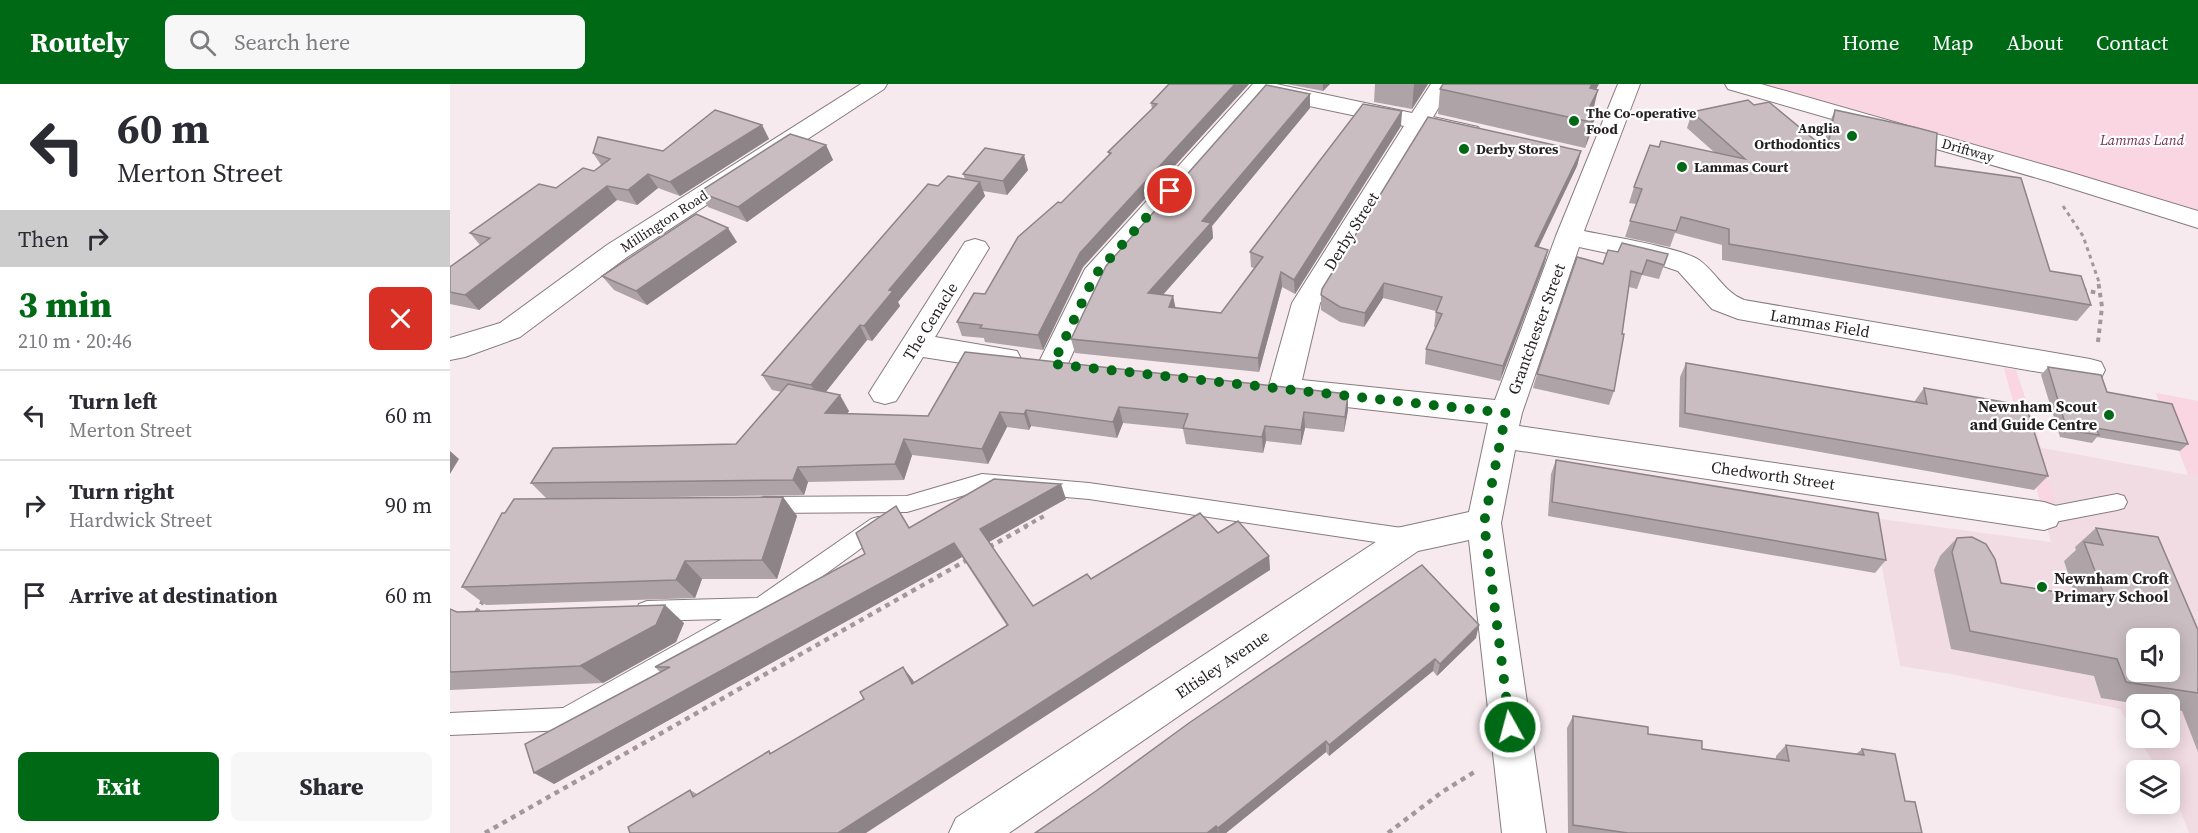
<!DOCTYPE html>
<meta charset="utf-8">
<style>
:root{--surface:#fff;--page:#f7f7f7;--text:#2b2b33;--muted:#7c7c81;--line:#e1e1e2;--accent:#006916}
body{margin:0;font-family:"Source Serif 4",serif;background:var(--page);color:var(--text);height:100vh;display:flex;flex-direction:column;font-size:22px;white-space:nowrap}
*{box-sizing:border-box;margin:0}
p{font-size:20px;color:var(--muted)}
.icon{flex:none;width:33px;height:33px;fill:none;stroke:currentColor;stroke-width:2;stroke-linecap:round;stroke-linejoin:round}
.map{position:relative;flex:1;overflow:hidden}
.details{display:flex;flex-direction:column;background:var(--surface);width:450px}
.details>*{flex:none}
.top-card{background:#fff;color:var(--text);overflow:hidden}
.controls{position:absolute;left:1676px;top:544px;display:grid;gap:12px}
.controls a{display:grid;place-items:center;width:54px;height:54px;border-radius:9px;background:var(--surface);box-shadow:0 3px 15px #0003;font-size:30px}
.pin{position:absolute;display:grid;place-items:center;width:51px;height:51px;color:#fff;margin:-26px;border:3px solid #fff;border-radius:50%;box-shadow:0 2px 6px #0007}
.me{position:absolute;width:66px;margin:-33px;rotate:353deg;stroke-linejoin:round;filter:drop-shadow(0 0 4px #0008)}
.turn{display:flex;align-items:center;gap:21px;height:126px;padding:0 18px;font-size:27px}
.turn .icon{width:78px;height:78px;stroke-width:2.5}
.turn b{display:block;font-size:42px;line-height:51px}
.then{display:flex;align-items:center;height:57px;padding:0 18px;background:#0003;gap:12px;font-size:22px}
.round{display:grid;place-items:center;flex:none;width:63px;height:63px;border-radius:9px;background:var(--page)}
.head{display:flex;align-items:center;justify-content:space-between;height:102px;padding:0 18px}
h1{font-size:36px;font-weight:800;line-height:45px;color:var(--accent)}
.primary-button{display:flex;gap:12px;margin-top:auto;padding:12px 18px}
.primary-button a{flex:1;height:69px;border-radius:9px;background:var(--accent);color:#fff;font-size:24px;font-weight:800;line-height:69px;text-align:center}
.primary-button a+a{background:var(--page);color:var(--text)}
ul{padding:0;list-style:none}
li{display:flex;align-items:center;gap:18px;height:90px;padding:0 18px;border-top:2px solid var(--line)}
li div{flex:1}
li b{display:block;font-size:22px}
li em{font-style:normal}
header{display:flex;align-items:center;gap:36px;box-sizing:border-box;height:84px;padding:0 30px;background:var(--accent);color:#fff}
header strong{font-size:28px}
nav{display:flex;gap:33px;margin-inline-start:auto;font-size:21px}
.search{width:420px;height:54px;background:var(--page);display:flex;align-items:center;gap:15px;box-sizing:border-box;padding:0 21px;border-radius:9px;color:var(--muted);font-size:22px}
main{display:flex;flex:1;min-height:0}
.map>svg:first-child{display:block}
.built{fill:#f2dce4;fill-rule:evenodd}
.green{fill:#fad5e2}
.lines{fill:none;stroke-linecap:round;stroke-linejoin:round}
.service-casing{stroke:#877b7f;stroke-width:2}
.minor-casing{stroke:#877b7f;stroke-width:2}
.path-far2{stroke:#a2989b;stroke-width:3;stroke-dasharray:4 4;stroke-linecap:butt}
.path-far1{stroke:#a2989b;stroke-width:4;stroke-dasharray:4.5 4.5;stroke-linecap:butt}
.path{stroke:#a2989b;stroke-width:4.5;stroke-dasharray:5 5;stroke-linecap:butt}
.service{fill:#fff;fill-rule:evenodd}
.minor{fill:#fff;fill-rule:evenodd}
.wall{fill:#aea3a7}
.shaded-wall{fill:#8d8488}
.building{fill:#cabdc2;stroke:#8d8488;stroke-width:1.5;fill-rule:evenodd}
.route{stroke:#006916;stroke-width:10;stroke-dasharray:0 18}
.poi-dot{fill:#006916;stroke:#fff;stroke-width:2}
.labels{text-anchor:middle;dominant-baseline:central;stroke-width:4.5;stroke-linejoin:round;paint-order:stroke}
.far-poi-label{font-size:14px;font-weight:bold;fill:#241f21;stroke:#fff;text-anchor:start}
.far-park-label{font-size:14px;font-style:italic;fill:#74304e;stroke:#fff}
.far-street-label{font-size:14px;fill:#241f21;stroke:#fff}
.street-label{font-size:16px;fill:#241f21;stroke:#fff}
.poi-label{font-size:16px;font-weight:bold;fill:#241f21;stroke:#fff;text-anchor:end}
</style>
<header>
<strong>Routely</strong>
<div class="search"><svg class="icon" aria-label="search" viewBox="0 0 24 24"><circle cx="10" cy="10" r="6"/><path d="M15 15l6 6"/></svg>Search here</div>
<nav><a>Home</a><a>Map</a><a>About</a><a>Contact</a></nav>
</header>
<main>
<section class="details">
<div class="top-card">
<div class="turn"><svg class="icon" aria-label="left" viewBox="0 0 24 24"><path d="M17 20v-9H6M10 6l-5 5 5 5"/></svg><div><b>60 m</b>Merton Street</div></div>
<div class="then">Then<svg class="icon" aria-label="right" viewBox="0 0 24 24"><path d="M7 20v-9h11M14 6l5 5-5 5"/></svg></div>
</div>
<div class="head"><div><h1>3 min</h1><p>210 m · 20:46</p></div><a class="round" style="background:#d93025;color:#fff"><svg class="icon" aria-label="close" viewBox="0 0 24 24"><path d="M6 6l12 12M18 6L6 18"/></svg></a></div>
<ul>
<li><svg class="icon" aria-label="left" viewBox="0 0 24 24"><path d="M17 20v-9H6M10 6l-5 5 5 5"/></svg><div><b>Turn left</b><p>Merton Street</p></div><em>60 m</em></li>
<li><svg class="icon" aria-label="right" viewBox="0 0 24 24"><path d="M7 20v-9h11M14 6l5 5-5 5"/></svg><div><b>Turn right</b><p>Hardwick Street</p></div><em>90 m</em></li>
<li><svg class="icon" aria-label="arrive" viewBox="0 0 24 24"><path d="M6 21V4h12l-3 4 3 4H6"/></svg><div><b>Arrive at destination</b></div><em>60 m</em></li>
</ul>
<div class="primary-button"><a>Exit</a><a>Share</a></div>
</section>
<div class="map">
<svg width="1748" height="749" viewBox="0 0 1748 749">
<rect width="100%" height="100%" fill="#f7eaee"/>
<path class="built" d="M1706,309l42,8v432h-9l-13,-34 -7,-12v-16h-10l-21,-33h31v-33h-33v30l-16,-26 -169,-35 -51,-8 -27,-148 178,24 -25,-97 162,30zM1686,555h33v33h-33z"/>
<g class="green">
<polygon points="1307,0 1748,0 1748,131"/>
<polygon points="1554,284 1566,286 1587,349 1606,423 1592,425"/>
<polygon points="1706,309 1748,317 1748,392 1739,391"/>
</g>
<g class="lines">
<defs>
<g id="service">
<polygon points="532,390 639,399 959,445 966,448 969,454 966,460 959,463 639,415 532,406 457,428 314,429 307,427 304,421 307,415 314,413 457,412"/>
<polygon points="1667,410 1674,412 1677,418 1674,424 1667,426 1594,440 1587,438 1584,432 1587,426 1594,424"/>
<polygon points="428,433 435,435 438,441 435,447 319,531 124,643 116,646 0,651 0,629 113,624 272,535 197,537 189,534 186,527 189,520 197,517 307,514 421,435"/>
</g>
<g id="minor">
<polygon points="411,0 437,0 434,5 177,173 70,253 15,273 0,276 0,254 50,239 157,161"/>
<path d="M803,0h23l136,29 19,-29h22l-20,33 45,10 4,5 -4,5 -8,2 -45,-9 -105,173 -18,77 193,20 61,-164 62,-152h22l-56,147c24,5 98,17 115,29 17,12 25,32 45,40l346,59 11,3 4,8 -4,8 -11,3 -352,-62 -26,-10 -34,-38 -24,-8 -75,-16 -57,166 -3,13 525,76 12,4 5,10 -5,10 -12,4 -529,-80 -14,73 45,310h-44l-33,-293 -51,11 -409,282h-60l7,-15 441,-290 72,-16 19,-89 -186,-21c-10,-3 -18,-2 -29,-5l-5,-8 24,-86 112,-177 -138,-29 -159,182 -43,93 -11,3 -11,-3 -4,-8 47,-95z"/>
<polygon points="1275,0 1311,0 1619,88 1748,127 1748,144 1601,98 1278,5"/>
<polygon points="525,155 535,158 539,164 485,253 567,267 571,275 567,283 556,286 473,273 446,317 435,320 424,317 419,309 424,301 515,158"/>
</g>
</defs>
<use href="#service" class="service-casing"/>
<use href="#minor" class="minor-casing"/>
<polyline class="path-far2" points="1613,122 1633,152 1649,198"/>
<g class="path-far1">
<polyline points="1632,206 1649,209"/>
<polyline points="1648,258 1652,223 1648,196"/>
<polyline points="574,443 596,431"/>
</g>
<g class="path">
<polyline points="539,463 577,442"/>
<polyline points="26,529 34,515"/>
<polyline points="35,749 517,476"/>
<polyline points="938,749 992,708 1026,687"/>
</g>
<use href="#service" class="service"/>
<use href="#minor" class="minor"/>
</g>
<g class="wall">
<polygon points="719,0 799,0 633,183 593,266 535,258 534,254 512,252 507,238 535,210 611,119 659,71 658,68 702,25 701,19"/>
<polygon points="837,0 880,0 873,7"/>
<polygon points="925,0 978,0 962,25 924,18"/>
<polygon points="990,5 1146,5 1144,25 1147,26 1140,51 1135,64 988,30"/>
<polygon points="1304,21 1374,63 1378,42 1385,26 1485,82 1600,187 1641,221 1627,237 1272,176 1272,161 1225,149 1220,163 1175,153 1186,120 1179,119 1184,103 1209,63 1264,68 1237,44 1242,28"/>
<polygon points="860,24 762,142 763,154 713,211 723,212 725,224 771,229 804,184 801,183 800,168 951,42 845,210 832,203 809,288 625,269 621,255"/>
<polygon points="312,41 319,55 230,112 208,104 187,121 167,116 29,226 0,220 0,183 30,161 20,149 106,104 144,87 151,81 143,69 213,67"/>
<polygon points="376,61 383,76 297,138 258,123 249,108"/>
<polygon points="1131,67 1127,82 1088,163 1098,166 1094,181 1050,297 975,280 976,265 986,244 984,243 986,227 933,214 914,243 890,238 871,226 871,211"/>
<polygon points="578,86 557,111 533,107 535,112 448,218 450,222 422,257 417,256 376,308 399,327 397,330 478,332 515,268 898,326 894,348 855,344 851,361 816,357 813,369 736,360 733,345 673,339 667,354 581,342 579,346 557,343 538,380 462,371 454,396 358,398 354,411 97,415 81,399 286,360 332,308 322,306 312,291 488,102 515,95 513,90"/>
<polygon points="287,158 197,221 164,206 152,192"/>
<polygon points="1168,168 1218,170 1209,195 1192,191 1187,205 1179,203 1164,307 1159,321 1083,304 1087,290 1153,180"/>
<polygon points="1236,279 1464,318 1474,304 1598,392 1584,406 1229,343 1230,293"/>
<polygon points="1598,283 1657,308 1738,360 1730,367 1647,353 1642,359 1610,353 1591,291"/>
<polygon points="1106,376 1436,476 1425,489 1098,432 1101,390"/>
<polygon points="333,413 347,432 327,495 252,495 245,514 36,521 12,503"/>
<polygon points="616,415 539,458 583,522 641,495 768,449 819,472 820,486 180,749 240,706 247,710 319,667 322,670 464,598 557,542 512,473 104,700 210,588 205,583 415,470 459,444"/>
<polygon points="1646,444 1748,546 1748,668 1732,627 1719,625 1719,621 1694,621 1651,614 1644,592 1501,565 1484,486 1490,472 1507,454 1551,499 1625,511 1614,477 1626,466 1625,463"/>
<polygon points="0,525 7,528 234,539 226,558 153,599 0,606"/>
<polygon points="1026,554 987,592 983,587 879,672 876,668 776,749 585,749"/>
<polygon points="1123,632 1198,650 1252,665 1326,675 1326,672 1336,661 1406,670 1412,665 1455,717 1472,749 1118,749 1117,644"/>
</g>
<g class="shaded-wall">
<polygon points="785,0 799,0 633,183 593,266 588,251 630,169"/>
<polygon points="873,0 880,0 873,7"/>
<polygon points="964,0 978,0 962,25"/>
<polygon points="1142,0 1149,0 1134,29 1140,4"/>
<polygon points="1148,6 1142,31 1139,24"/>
<polygon points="860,10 860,24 762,142 763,154 701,224 698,209 752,137"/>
<polygon points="1147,26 1140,51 1135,64 1141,38"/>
<polygon points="952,27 951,42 845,210 844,196"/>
<polygon points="312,41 319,55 230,112 220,98"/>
<polygon points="376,61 383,76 297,138 288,123"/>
<polygon points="1131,67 1127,82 1082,177 1085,162"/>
<polygon points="574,71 578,86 557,111 553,97"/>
<polygon points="198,90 208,104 187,121 178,106"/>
<polygon points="530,98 535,112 448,218 450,222 422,257 414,242 439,206"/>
<polygon points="157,102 167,116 29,226 15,211"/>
<polygon points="278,144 287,158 197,221 186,207"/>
<polygon points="1098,166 1094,181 1050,297 1053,282"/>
<polygon points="831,188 832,203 809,288 808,274"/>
<polygon points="934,199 933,214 914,243 915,229"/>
<polygon points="723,212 726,226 719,223"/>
<polygon points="410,241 417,256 370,315 361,301"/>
<polygon points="898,310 898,326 894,348 895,333"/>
<polygon points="390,311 399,327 385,345 375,329"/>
<polygon points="669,323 673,339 667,354 663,338"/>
<polygon points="576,326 581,342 579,346 574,330"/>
<polygon points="550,328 557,343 538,380 532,365"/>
<polygon points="854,328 855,344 851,361 851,346"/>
<polygon points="815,342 816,357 813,369 812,353"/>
<polygon points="454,355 462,371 454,396 445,380"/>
<polygon points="0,367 9,375 0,390"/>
<polygon points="348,383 358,398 354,411 343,396"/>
<polygon points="611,400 616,415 537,459 530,445"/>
<polygon points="333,413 347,432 327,495 312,476"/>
<polygon points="504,459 512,473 104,700 84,689"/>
<polygon points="819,472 820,486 416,749 388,749"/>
<polygon points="235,477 252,495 245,514 226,496"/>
<polygon points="215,521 234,539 226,558 153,599 130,582"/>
<polygon points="1029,541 1026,554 987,592 990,580"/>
<polygon points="985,575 983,587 879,672 879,661"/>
<polygon points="453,583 463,596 472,612 462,600"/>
<polygon points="876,657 876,668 776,749 769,749 768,744"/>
<polygon points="766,742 769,749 757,749"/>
</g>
<g class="building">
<polygon points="719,0 785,0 630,169 588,251 530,244 532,241 507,238 524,209 535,210 568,153 608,118 611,119 661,69 658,68 707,20 701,19"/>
<polygon points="993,0 1142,0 1140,4 1148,6 1139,24 1147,26 1141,38 990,5"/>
<polygon points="816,1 860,10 752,137 761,139 698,209 723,212 719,223 771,229 813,173 800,168 913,20 952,27 844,196 831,188 808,274 621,255 656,182"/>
<polygon points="1298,16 1304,21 1319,18 1377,66 1385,26 1464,43 1487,49 1485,82 1571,94 1600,187 1631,192 1641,221 1279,160 1279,145 1231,133 1226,147 1180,137 1192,105 1184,103 1200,61 1209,63 1211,57 1295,75 1242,28"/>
<polygon points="265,26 312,41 220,98 198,90 178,106 157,102 15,211 0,208 0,183 40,154 20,149 89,100 106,104 133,84 144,87 160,75 143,69 148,53 213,67"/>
<polygon points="978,33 1131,67 1085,162 1098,166 1053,282 976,265 992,230 986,228 992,213 934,199 915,229 890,223 871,211 872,205"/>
<polygon points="340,50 376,61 288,123 249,108"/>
<polygon points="535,64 574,71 553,97 513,90"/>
<polygon points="498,92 530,98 439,206 443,207 414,242 410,241 361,301 312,291 478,100 488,102"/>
<polygon points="246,130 278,144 186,207 152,192"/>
<polygon points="1172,159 1218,170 1214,181 1197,176 1192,190 1181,187 1172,250 1174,250 1164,307 1087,290 1127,173 1153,180 1158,166 1168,168"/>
<polygon points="515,268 898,310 895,333 854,328 851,346 815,342 812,353 733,344 738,330 669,323 663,338 576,326 574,330 550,328 532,365 454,355 445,380 348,383 343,396 81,399 103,364 286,360 338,300 390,311 375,329 478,332"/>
<polygon points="1236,279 1477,320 1474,304 1576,322 1598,392 1235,329"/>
<polygon points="1598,283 1651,291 1657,308 1722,320 1738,360 1646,344 1649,351 1617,346"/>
<polygon points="1106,376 1428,429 1436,476 1102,418"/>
<polygon points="544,395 611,400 530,445 583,522 637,490 641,495 750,429 768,449 788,437 819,472 388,749 180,749 178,743 240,706 243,713 319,667 320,670 414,615 410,608 453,583 462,600 558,541 504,459 84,689 75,660 220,583 205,583 415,470 406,449 446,422 459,444"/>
<polygon points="333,413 312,476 235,477 226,496 12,503 52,429 55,429 64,415"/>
<path d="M1646,444l62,9 40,93v63l-72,-11 -9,-23 -147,-28 -18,-79 5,-14 15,-1 14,7 9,15 6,24 105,17 -22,-58 19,3zM1686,555h33v33h-33z"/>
<polygon points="972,481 1029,541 990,580 985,575 879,661 876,657 768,744 766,742 757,749 585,749 646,707 739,639"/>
<polygon points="215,521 206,541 130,582 0,588 0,525 7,528"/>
<polygon points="1123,632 1198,643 1198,650 1252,657 1252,665 1339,677 1336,661 1414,671 1412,665 1445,670 1455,717 1465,718 1472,749 1178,749 1123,741"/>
</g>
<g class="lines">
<polyline class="route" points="720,107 645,191 603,280 1056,329 1034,439 1060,643"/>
</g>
<g class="poi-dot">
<circle cx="1124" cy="37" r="6"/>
<circle cx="1402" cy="52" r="6"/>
<circle cx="1014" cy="65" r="6"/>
<circle cx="1232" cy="83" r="6"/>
<circle cx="1659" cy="331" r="6"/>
<circle cx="1592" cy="503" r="6"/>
</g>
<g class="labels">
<g class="far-poi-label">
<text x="1136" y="29">The Co-operative<tspan x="1136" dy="16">Food</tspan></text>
<text x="1390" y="44" text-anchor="end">Anglia<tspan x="1390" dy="16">Orthodontics</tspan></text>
<text x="1026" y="65">Derby Stores</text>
<text x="1244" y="83">Lammas Court</text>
</g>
<g class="far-park-label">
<text x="1692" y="56">Lammas Land</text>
</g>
<g class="far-street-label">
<text transform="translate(1518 66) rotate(16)">Driftway</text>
<text transform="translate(214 137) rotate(-33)">Millington Road</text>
</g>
<g class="street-label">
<text transform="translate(901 147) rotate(-58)">Derby Street</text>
<text transform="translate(480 237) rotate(-58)">The Cenacle</text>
<text transform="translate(1370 239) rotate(10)">Lammas Field</text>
<text transform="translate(1086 245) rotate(-70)">Grantchester Street</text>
<text transform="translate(1323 391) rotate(8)">Chedworth Street</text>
<text transform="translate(772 580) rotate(-34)">Eltisley Avenue</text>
</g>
<g class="poi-label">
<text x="1647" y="322">Newnham Scout<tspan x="1647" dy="18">and Guide Centre</tspan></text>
<text x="1604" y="494" text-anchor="start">Newnham Croft<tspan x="1604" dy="18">Primary School</tspan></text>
</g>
</g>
</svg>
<div class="controls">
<a><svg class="icon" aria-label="sound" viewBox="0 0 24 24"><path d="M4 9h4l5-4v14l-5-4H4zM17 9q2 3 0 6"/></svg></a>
<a><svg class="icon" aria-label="search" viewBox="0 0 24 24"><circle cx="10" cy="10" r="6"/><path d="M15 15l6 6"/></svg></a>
<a><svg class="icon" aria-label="layers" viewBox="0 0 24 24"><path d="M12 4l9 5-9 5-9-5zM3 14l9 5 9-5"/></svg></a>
</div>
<div class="pin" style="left:720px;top:107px;background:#d93025"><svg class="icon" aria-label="arrive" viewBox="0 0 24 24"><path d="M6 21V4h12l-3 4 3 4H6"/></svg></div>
<svg class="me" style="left:1060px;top:643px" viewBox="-20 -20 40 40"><circle r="17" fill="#006916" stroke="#fff" stroke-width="3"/><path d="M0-11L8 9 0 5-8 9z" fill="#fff"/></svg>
</div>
</main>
